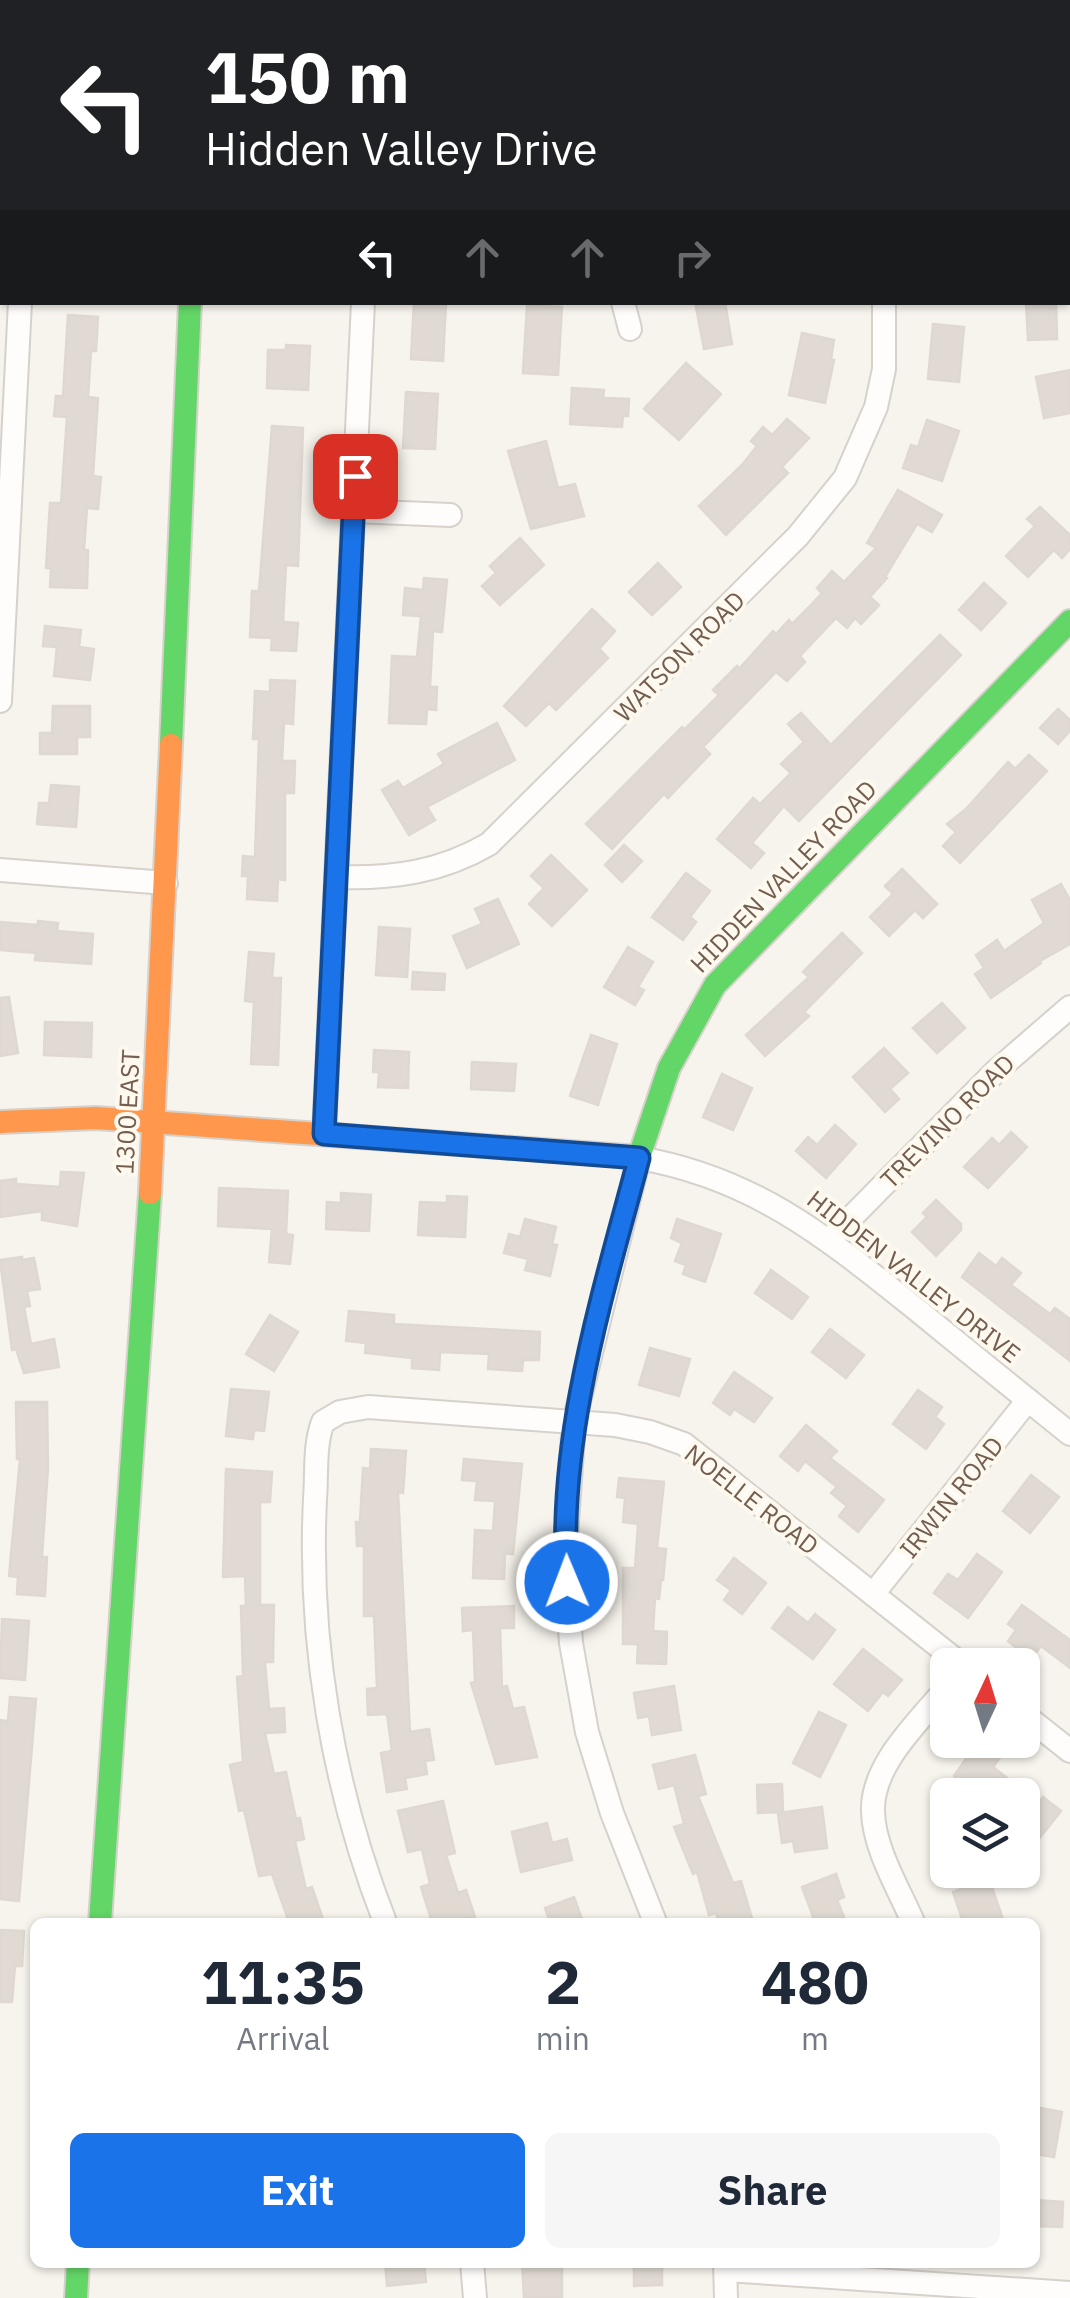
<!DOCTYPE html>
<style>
:root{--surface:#fff;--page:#f6f6f7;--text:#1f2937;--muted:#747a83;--accent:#1a73e8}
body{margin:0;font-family:"IBM Plex Sans",sans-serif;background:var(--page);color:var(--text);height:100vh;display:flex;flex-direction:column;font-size:38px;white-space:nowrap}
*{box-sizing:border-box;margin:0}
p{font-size:32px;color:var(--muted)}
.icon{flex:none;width:55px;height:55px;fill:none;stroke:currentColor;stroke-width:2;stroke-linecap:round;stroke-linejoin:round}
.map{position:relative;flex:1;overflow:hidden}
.side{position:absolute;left:30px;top:1918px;width:1010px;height:350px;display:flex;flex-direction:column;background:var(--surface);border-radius:15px;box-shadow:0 2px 8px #0004}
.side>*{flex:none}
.guide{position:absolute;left:0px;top:0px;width:1070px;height:305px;box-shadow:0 2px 8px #0004;background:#202124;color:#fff;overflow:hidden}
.needle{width:65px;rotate:4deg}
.buttons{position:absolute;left:930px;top:1648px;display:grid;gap:20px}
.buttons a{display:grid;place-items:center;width:110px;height:110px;border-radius:15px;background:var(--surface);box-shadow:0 2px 8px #0004;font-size:50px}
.pin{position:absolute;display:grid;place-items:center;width:85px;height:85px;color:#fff;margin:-42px;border-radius:20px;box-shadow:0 5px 15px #0006}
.me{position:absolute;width:110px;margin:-55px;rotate:359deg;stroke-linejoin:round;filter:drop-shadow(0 0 8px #0008)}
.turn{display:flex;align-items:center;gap:35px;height:210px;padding:0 40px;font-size:45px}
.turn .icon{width:130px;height:130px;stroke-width:2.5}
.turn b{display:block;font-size:70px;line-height:85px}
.lanes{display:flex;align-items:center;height:95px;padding:0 40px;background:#0003;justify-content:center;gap:50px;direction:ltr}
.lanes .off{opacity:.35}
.eta{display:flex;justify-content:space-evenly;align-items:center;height:170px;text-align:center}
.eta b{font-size:60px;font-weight:700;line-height:70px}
.primary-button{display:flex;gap:20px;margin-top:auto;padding:20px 40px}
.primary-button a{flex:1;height:115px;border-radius:15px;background:var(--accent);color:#fff;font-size:40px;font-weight:700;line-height:115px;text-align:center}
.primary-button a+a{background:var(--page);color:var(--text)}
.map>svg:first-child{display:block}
.building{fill:#e0dad3;stroke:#dfd8d0;stroke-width:2.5}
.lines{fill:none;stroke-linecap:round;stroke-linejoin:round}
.street-casing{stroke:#d6d1cb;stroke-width:26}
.fast-casing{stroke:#d7d1cb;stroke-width:26}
.slow-casing{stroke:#d7d1cb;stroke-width:26}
.street{stroke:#fefdfc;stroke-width:22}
.fast{stroke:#63d668;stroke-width:22}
.slow{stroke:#ff974d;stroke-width:22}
.route-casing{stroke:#114b97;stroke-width:25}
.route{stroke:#1a73e8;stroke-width:18}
.labels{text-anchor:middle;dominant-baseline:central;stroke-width:8;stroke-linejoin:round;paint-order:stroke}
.street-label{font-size:25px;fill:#735e4f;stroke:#fdf9ef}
</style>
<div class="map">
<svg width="1070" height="2298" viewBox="0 0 1070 2298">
<rect width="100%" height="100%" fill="#f7f4ed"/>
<g class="building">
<polygon points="414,302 446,303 443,361 411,359"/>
<polygon points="695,302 725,302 732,344 704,349"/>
<polygon points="1026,302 1056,302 1057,339 1028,340"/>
<polygon points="527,305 562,307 558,375 523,373"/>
<polygon points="68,315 98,317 96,351 91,351 88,397 98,398 93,476 101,477 98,509 87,508 84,550 88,550 87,588 50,587 51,568 46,568 50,503 61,503 67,417 54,416 56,396 63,396"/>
<polygon points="933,324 964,327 959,382 928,379"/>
<polygon points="802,333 834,340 831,359 834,360 825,403 789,395"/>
<polygon points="286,345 310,346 308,390 267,388 268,350 286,350"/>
<polygon points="686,363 721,394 679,440 644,409"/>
<polygon points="1070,370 1070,413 1044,418 1036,377"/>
<polygon points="572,388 604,390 603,398 629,399 628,416 623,416 622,427 570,424"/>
<polygon points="406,392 438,394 435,449 403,448"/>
<polygon points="787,419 809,438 782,467 788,473 726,535 699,506 742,465 757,446 751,441 763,427 772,435"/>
<polygon points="927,420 959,431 942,481 903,468 911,445 918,447"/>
<polygon points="272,426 303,428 298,566 286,565 283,622 298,623 296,651 271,650 272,638 250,637 252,591 259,591"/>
<polygon points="546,441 558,488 575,484 584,516 531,529 508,451"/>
<polygon points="898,490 942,515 932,532 917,524 885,577 887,578 870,597 879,605 861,624 855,618 847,628 836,618 800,656 805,662 787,681 776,672 703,747 710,754 668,798 664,794 612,849 586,824 682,727 685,729 719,695 713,690 737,666 739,669 773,631 776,634 789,620 792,624 809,607 822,593 817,588 832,571 844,582 876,548 867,543"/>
<polygon points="1040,507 1070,535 1070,549 1062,558 1054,550 1028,577 1006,556 1035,526 1027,519"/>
<polygon points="520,538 544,565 500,605 482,586 496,573 490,566"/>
<polygon points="658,563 681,587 652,615 629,592"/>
<polygon points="424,578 447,580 442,632 433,631 430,687 437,687 436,710 427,709 426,724 389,723 392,656 417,657 421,616 403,615 405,588 423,590"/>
<polygon points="984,583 1006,603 981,630 959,610"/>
<polygon points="592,609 615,631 599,649 608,658 556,710 549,703 526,726 504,706"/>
<polygon points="45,626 81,630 79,647 94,649 90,680 54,676 57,647 43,646"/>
<polygon points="940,635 961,655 799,821 784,806 752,843 764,853 751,868 717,839 753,798 760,804 791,773 781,764 804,742 788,724 801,713 831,745"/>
<polygon points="270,680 295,681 293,724 284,723 282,761 295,761 294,793 285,793 285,880 278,879 277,901 247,899 248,876 242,876 243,856 255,857 259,739 253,739 255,691 270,692"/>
<polygon points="53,706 90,706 90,737 77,737 77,754 40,754 40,733 52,733"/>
<polygon points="1058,709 1070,720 1070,731 1058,744 1040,728"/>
<polygon points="497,723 515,760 427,807 435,820 409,835 382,790 398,781 403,788 444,764 438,754"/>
<polygon points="1029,755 1047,771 960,863 943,846 956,832 947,824 966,809 1008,762 1015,769"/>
<polygon points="51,785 79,787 76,827 37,824 39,803 49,803"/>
<polygon points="624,845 642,861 622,882 605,865"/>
<polygon points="551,855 587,890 552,926 529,904 544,888 531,876"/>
<polygon points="902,869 937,904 923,918 915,910 889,936 870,917 893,894 885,886"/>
<polygon points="686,873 710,891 690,917 696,922 683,940 652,917"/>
<polygon points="1061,884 1070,900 1070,944 1040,961 1041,963 991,998 975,974 984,968 976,955 997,940 1004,951 1044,923 1032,900"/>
<polygon points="498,899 519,944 467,968 453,936 482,924 475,909"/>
<polygon points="38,921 58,923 57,931 93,934 91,964 35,960 36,953 0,950 0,922 38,925"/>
<polygon points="379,927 410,929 407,977 376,975"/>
<polygon points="842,933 862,953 804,1012 809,1016 765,1056 746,1035 809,977 803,972"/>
<polygon points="628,947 653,962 638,987 644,990 635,1005 604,987"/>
<polygon points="249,952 274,954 272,978 281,978 278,1065 251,1064 254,1002 245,1001"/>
<polygon points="413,972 445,974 444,990 412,989"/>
<polygon points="9,997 18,1053 0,1056 0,998"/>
<polygon points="942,1003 965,1028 937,1053 913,1028"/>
<polygon points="45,1022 92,1023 91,1057 44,1055"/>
<polygon points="591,1035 617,1044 598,1105 570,1096"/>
<polygon points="884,1048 908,1073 890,1089 899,1099 885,1112 853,1077"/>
<polygon points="374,1050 409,1052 408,1088 378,1087 379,1072 373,1072"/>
<polygon points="472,1062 516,1064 514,1091 471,1089"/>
<polygon points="722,1074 752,1088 733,1130 703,1117"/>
<polygon points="835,1125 856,1144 826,1178 796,1151 808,1137 817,1145"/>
<polygon points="1011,1132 1027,1147 988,1188 964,1167 992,1138 999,1145"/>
<polygon points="61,1172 84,1173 77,1226 42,1220 42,1211 0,1217 0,1181 16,1179 16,1184 60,1187"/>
<polygon points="219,1188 288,1191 286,1234 293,1235 290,1264 269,1262 272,1229 218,1226"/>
<polygon points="341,1193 371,1195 369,1231 326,1229 327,1202 341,1203"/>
<polygon points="447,1196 467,1197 465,1237 418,1235 420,1202 447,1203"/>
<polygon points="936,1200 961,1224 961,1230 936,1256 912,1232 927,1217 923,1213"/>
<polygon points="525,1219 556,1227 552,1244 557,1245 550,1276 525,1270 528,1259 504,1253 509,1234 520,1237"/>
<polygon points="677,1219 721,1234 705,1282 683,1274 686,1265 675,1261 682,1243 671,1238"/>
<polygon points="979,1253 996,1266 1002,1258 1021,1273 1011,1285 1050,1314 1055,1308 1070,1319 1070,1361 962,1277"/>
<polygon points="22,1257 22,1260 34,1258 40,1289 27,1291 30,1306 24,1307 31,1344 54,1339 59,1367 24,1373 16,1349 12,1350 0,1260"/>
<polygon points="771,1270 808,1297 792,1319 755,1293"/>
<polygon points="349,1311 394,1315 394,1324 540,1332 539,1360 523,1360 522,1371 488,1369 489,1354 440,1352 439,1370 412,1368 412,1358 365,1353 366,1343 346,1341"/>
<polygon points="270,1315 298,1332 274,1371 246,1354"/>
<polygon points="830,1329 864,1355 846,1378 812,1352"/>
<polygon points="650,1348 690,1359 679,1396 639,1385"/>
<polygon points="734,1372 772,1398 754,1422 734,1409 730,1415 713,1403"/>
<polygon points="231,1389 269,1392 264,1431 254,1430 253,1439 226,1436"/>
<polygon points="918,1390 942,1407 935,1417 944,1424 926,1449 893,1424"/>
<polygon points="16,1402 47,1402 48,1467 42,1557 47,1557 45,1596 17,1594 18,1577 9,1576 20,1459 17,1459"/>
<polygon points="806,1425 837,1451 830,1458 884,1500 858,1532 839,1516 847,1506 831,1493 837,1487 805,1461 798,1471 780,1456"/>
<polygon points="371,1449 406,1451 403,1493 398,1492 410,1732 429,1729 434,1760 425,1761 427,1774 405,1778 407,1789 387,1792 381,1753 392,1751 387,1714 368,1715 367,1689 377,1688 374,1616 364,1616 364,1546 357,1546 356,1522 360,1522 363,1468 370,1469"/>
<polygon points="464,1459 522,1464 513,1554 505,1554 504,1579 473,1578 475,1530 493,1531 495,1501 475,1500 477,1481 462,1480"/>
<polygon points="226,1469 272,1472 270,1502 260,1502 260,1605 274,1605 273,1662 265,1662 269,1709 284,1708 285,1732 265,1733 274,1774 286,1772 296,1819 300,1818 304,1839 295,1841 306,1889 312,1887 324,1922 289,1922 272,1874 259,1876 244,1810 239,1811 230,1765 243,1762 237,1677 243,1676 241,1606 246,1606 245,1576 223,1577"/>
<polygon points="1031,1475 1059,1497 1030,1533 1003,1511"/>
<polygon points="619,1478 664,1482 657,1548 666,1549 663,1580 661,1580 659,1599 655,1598 653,1631 667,1632 666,1664 637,1663 638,1644 623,1644 623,1568 635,1568 638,1524 623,1522 625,1498 617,1497"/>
<polygon points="977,1554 1002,1572 968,1618 934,1593 948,1574 958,1580"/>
<polygon points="734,1558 766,1583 742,1614 724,1600 731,1590 717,1580"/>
<polygon points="1022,1605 1070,1640 1070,1668 1041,1646 1031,1659 1008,1641 1016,1630 1008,1624"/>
<polygon points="514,1606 514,1628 500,1628 502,1687 507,1686 513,1709 524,1707 537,1757 496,1764 471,1683 475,1682 473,1630 463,1631 462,1608"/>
<polygon points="788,1607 808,1623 815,1614 835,1630 813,1659 772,1628"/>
<polygon points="2,1619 29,1621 25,1680 0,1678"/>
<polygon points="863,1649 902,1680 888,1696 883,1692 868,1711 834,1684"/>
<polygon points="674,1686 681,1730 652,1735 649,1716 638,1718 634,1693"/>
<polygon points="10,1697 36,1699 19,1901 0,1899 0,1720 8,1721"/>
<polygon points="819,1712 846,1725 820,1777 793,1763"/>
<polygon points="970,1740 978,1740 1001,1756 993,1767 1039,1803 1043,1797 1061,1811 1038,1840 1022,1828 1022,1795 981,1795 954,1776 968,1756 961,1752"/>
<polygon points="695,1755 706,1794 698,1796 733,1883 741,1881 753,1922 719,1922 716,1913 709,1915 697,1872 693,1874 674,1827 684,1824 674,1785 659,1789 653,1765"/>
<polygon points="782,1784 783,1812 758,1813 757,1785"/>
<polygon points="443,1801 455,1853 446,1855 458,1893 466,1890 475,1917 458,1922 432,1922 421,1887 430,1884 422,1849 408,1852 398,1811"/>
<polygon points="822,1807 827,1848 795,1852 793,1841 782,1843 778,1813"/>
<polygon points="547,1823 552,1843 567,1839 572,1860 521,1872 512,1832"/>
<polygon points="955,1870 986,1870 1004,1922 963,1922 953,1892 961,1889"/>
<polygon points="836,1874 844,1897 837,1900 846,1922 815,1922 802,1887"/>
<polygon points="574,1897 583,1922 550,1922 545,1908"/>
<polygon points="0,1930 24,1931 22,1966 15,1966 12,2002 0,2002"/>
<polygon points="1035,2107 1062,2112 1054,2157 1035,2154"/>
<polygon points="1035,2200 1063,2202 1062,2227 1035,2226"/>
<polygon points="385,2262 424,2262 426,2282 387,2286"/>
<polygon points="522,2262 562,2262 562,2298 524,2298"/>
<polygon points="634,2262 662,2262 662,2285 634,2286"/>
</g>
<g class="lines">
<defs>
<g id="street">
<polyline points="885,0 886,2"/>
<polyline points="377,2 377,0"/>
<polyline points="631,2 631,0"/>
<polyline points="0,149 2,149"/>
<polyline points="623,302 630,329"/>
<polyline points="354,511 450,515"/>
<polyline points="0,701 20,302"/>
<polyline points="0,870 166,883"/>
<path d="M336,877c56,2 105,-5 153,-33l309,-308 47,-58 31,-71 8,-38v-67"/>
<polyline points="324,1134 363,302"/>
<polyline points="829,1240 995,1072 1070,1007"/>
<polyline points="873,1594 1028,1400"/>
<polyline points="1022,1713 1070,1751"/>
<path d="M385,1922c-52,-133 -77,-279 -70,-423 2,-25 -1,-54 8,-77l17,-10 28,-5 247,18 35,7 34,12 278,221"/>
<path d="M655,1922l-43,-109 -25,-81 -16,-89 -6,-91 9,-130 65,-264c116,20 188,80 277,151 51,42 102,83 154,125"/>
<path d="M913,1922c-14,-33 -39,-73 -40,-110 -2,-48 47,-91 75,-126"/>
<polyline points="472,2262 475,2298"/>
<polyline points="725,2262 726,2298"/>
<polyline points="726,2270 1070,2293"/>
</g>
<g id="fast">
<polyline points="202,0 202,2"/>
<polyline points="171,745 190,302"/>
<polyline points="639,1157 669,1068 715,985 1070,621"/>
<polyline points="100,1922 150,1193"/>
<polyline points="76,2298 78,2262"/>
</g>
<g id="slow">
<polyline points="0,1122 96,1118 639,1157"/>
<polyline points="150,1193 171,745"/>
</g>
</defs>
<use href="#street" class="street-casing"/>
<use href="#fast" class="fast-casing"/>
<use href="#slow" class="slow-casing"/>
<use href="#street" class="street"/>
<use href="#fast" class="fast"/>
<use href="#slow" class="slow"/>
</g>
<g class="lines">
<defs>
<path id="route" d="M355,476l-31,658 315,24c-37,139 -82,280 -72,424"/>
</defs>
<use href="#route" class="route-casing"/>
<use href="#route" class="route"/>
</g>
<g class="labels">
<g class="street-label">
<text transform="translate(679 656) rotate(-45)">WATSON ROAD</text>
<text transform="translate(783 876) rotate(-46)">HIDDEN VALLEY ROAD</text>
<text transform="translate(127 1112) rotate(-87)">1300 EAST</text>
<text transform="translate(947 1121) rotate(-45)">TREVINO ROAD</text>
<text transform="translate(914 1276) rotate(38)">HIDDEN VALLEY DRIVE</text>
<text transform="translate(951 1497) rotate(-51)">IRWIN ROAD</text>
<text transform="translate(752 1499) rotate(38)">NOELLE ROAD</text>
</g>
</g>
</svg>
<div class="buttons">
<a><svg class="needle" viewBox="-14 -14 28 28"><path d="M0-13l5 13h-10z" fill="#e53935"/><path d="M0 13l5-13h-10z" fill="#747a83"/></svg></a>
<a><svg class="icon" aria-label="layers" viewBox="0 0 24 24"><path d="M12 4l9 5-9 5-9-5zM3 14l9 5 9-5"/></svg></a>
</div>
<div class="pin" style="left:355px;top:476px;background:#d93025"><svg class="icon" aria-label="arrive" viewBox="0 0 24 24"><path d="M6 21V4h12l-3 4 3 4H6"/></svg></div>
<svg class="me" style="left:567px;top:1582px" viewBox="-20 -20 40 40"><circle r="17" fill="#1a73e8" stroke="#fff" stroke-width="3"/><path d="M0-11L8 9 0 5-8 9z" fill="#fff"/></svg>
<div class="guide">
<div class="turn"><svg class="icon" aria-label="left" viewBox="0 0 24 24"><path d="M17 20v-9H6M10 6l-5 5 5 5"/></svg><div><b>150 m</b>Hidden Valley Drive</div></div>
<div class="lanes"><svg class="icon" aria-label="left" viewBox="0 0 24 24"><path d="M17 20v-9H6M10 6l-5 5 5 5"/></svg><svg class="icon off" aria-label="ahead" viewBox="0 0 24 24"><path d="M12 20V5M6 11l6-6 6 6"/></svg><svg class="icon off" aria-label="ahead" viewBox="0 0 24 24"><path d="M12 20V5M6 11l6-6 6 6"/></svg><svg class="icon off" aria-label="right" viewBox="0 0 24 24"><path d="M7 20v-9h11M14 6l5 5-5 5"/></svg></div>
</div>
<section class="side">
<div class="eta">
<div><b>11:35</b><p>Arrival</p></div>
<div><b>2</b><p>min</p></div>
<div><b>480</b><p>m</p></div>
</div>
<div class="primary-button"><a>Exit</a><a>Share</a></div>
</section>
</div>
